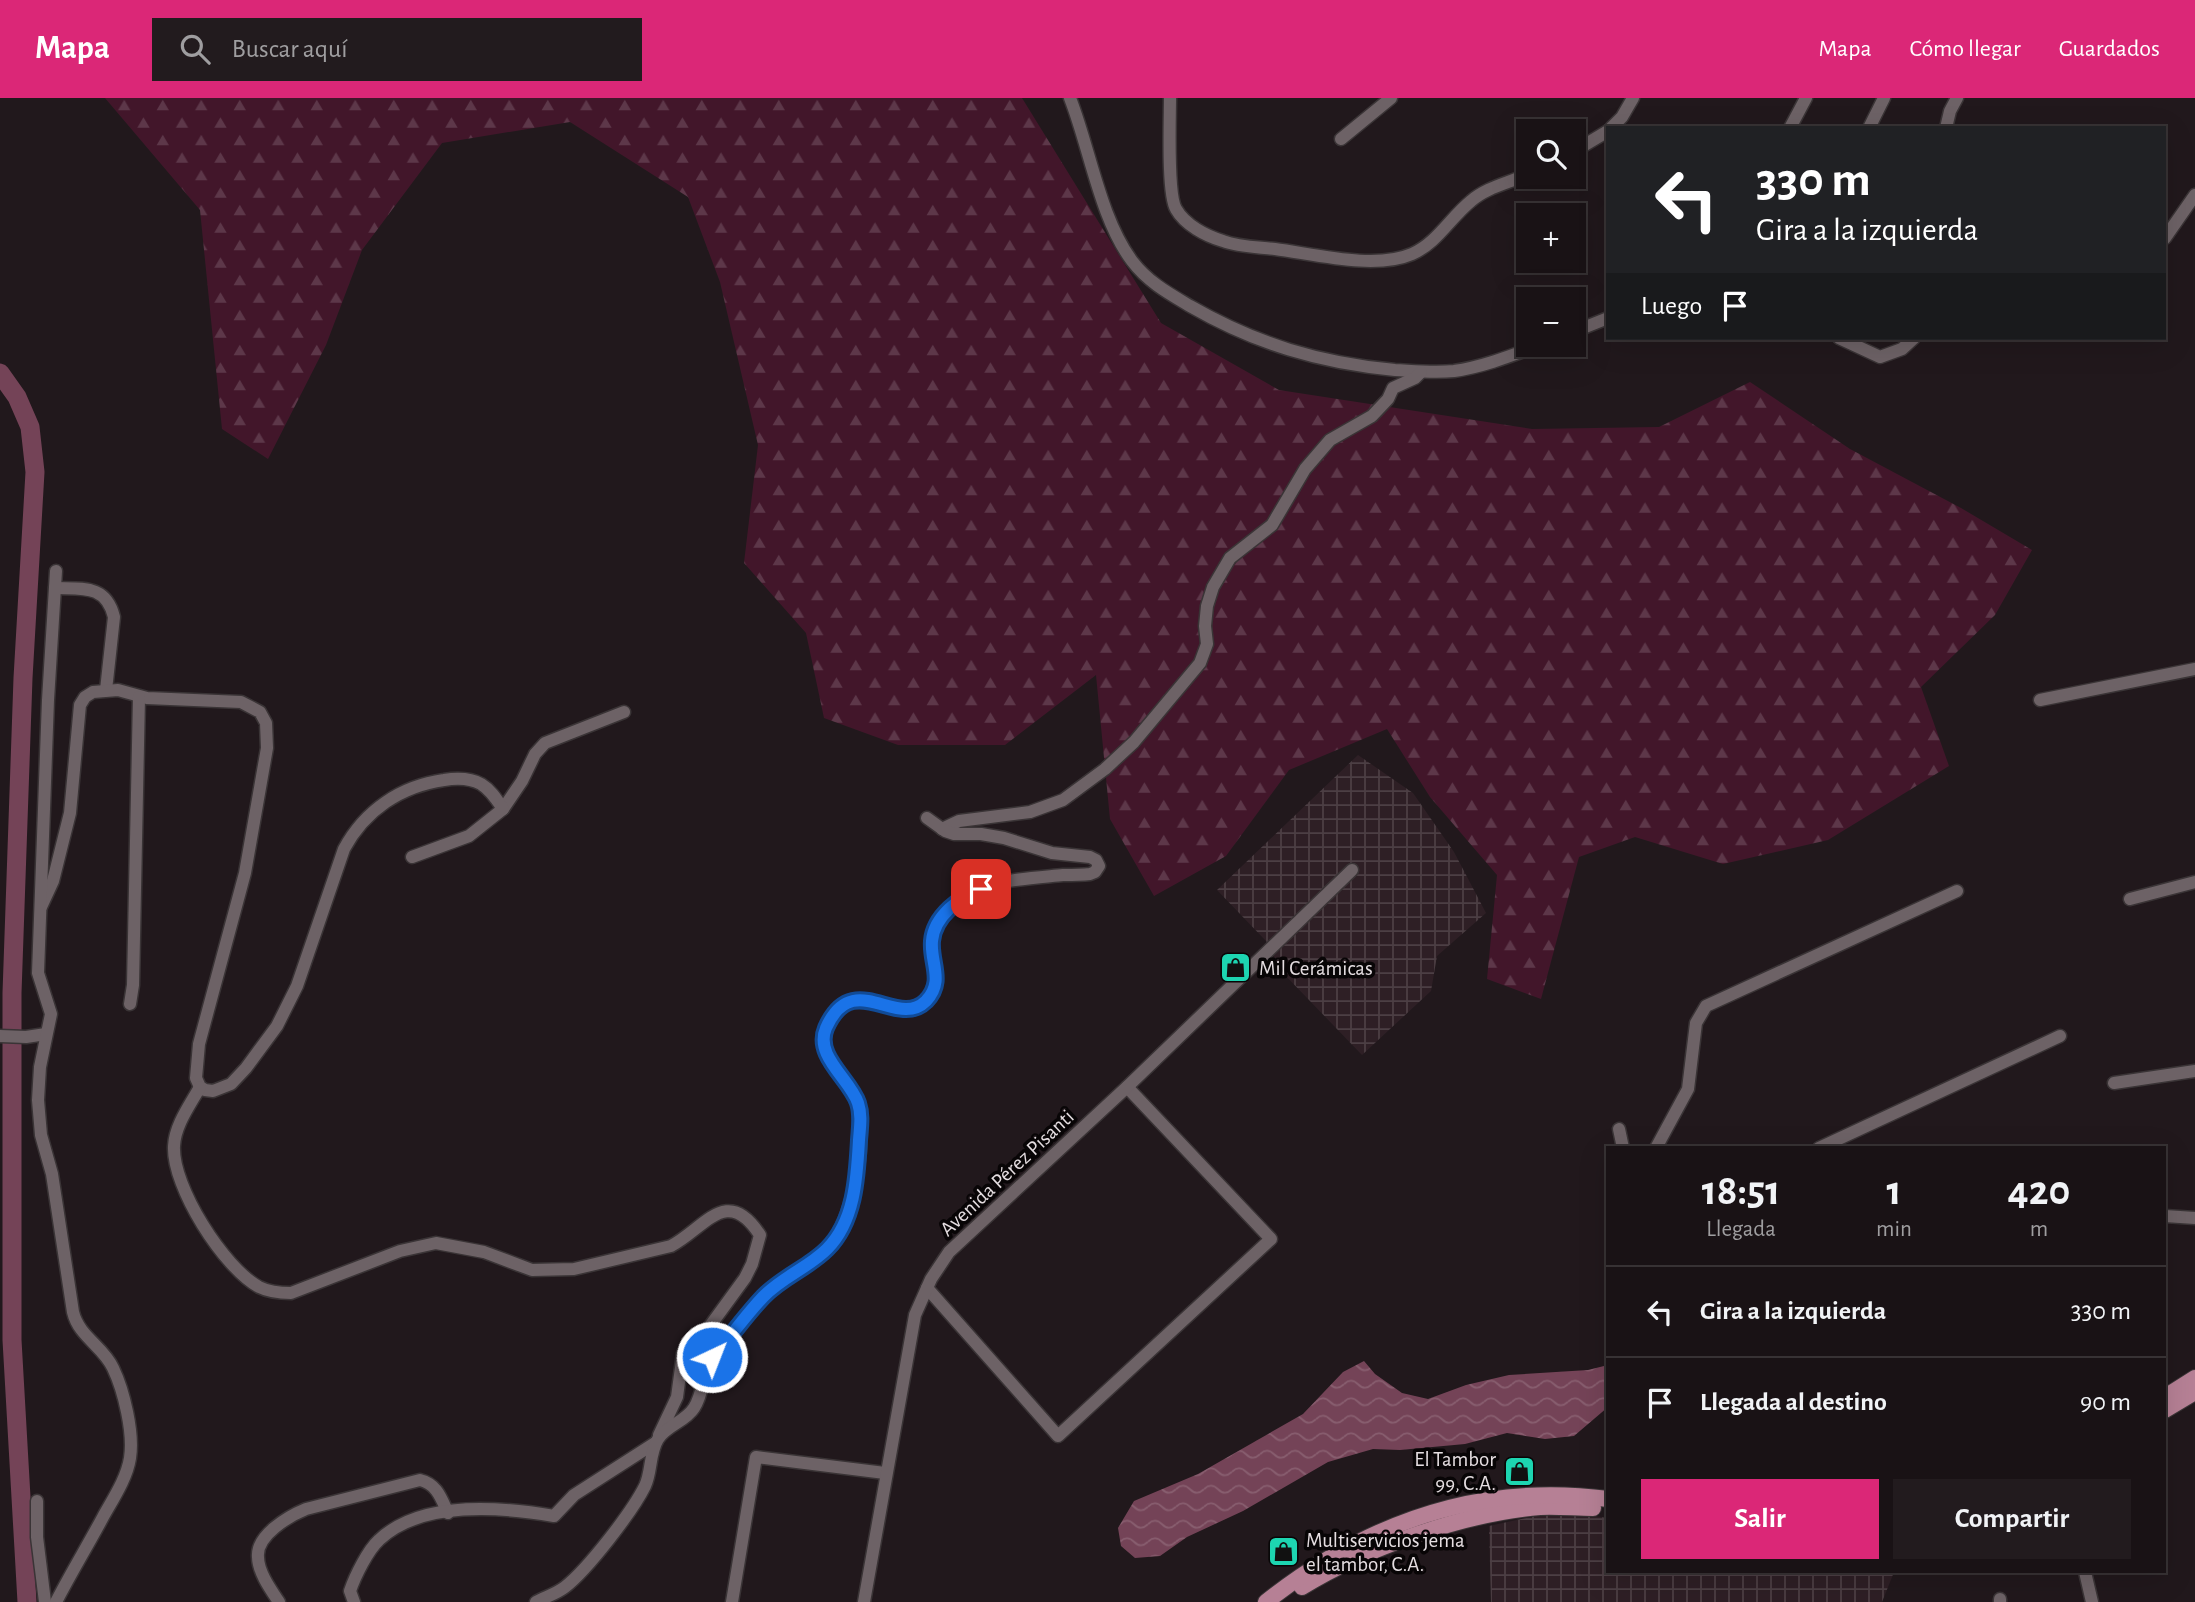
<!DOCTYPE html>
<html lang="es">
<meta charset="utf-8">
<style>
:root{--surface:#191215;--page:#221b1e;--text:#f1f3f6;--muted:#9f9ea0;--line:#373234;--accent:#db2777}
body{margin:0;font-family:"Alegreya Sans",sans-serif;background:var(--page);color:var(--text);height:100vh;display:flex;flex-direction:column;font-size:26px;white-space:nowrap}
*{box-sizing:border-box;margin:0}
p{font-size:23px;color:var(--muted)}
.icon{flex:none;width:38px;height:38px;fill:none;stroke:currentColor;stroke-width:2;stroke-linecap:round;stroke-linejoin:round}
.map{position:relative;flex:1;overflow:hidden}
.sheet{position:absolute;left:1606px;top:1048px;width:560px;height:427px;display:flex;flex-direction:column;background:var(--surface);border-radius:0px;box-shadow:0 7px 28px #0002,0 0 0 2px var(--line)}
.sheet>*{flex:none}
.top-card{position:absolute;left:1606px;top:28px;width:560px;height:214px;border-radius:0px;box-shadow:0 7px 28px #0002,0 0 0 2px var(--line);background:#202124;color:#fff;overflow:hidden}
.buttons{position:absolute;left:1516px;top:21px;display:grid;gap:14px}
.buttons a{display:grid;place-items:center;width:70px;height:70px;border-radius:0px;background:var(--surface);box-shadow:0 7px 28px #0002,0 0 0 2px var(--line);font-size:35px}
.pin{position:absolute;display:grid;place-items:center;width:60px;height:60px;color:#fff;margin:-30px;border-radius:14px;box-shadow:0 4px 10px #0006}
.me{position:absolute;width:77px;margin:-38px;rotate:43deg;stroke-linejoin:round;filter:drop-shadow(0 0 5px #0008)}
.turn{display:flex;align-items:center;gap:24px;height:147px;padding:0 35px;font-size:32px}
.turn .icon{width:91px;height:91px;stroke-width:2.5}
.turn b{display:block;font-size:49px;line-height:60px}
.then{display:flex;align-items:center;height:66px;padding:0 35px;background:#0003;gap:14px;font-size:26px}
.eta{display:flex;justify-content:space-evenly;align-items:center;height:119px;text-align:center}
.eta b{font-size:42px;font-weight:700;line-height:49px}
.action{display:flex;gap:14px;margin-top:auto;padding:14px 35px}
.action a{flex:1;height:80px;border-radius:0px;background:var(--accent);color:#fff;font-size:28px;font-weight:700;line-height:80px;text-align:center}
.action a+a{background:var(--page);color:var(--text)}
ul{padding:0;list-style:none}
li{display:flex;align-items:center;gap:21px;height:91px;padding:0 35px;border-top:2px solid var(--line)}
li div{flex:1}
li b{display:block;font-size:26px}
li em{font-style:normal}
header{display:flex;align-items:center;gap:42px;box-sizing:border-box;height:98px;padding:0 35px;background:var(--accent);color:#fff}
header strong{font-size:33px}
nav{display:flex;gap:38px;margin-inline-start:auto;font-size:24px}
.search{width:490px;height:63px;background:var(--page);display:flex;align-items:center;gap:18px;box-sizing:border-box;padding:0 24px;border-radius:0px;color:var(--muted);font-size:26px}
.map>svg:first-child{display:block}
.industrial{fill:url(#industrial-grid)}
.forest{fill:url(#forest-firs)}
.water{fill:url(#water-waves)}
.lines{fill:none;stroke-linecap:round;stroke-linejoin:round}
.river{stroke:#744357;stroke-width:19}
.minor-casing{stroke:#3a3436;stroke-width:15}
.major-casing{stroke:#3a3436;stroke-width:18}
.minor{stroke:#6d6266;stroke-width:12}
.major{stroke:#b68095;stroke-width:16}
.route-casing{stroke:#114b97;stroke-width:18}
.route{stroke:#1a73e8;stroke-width:12}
.labels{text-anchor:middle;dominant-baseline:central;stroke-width:7;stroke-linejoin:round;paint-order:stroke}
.poi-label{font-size:21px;fill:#e5dee1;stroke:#080506;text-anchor:start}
.street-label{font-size:21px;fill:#e5dee1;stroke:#080506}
</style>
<header>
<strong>Mapa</strong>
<div class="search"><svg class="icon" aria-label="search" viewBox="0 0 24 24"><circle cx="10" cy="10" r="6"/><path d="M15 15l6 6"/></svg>Buscar aquí</div>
<nav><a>Mapa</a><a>Cómo llegar</a><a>Guardados</a></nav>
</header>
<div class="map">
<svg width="2195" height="1504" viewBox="0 0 2195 1504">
<defs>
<pattern id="industrial-grid" width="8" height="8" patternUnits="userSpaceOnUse" patternTransform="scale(1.75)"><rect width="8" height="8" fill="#2e1f25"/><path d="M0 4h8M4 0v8" fill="none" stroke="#4c3f44"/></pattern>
<pattern id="forest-firs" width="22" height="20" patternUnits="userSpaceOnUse" patternTransform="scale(1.75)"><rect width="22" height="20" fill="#42162a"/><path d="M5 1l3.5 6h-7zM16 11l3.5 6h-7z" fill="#5d3749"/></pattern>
<pattern id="water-waves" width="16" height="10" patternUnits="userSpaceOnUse" patternTransform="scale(1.75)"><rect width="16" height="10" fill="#744357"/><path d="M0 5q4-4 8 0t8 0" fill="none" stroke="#885e6f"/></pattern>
</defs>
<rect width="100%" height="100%" fill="#21181c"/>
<g class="industrial">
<polygon points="1358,657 1413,695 1454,754 1486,815 1437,858 1431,893 1362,957 1282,874 1266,843 1217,792"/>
<polygon points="1559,1413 1608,1420 1608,1474 1894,1474 1882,1504 1491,1504 1489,1428"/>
</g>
<polygon class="forest" points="105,0 1022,0 1161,225 1279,292 1532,331 1659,329 1750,284 1850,351 1961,410 2032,452 1995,517 1921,589 1949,668 1828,742 1723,766 1635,739 1579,759 1541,901 1487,881 1497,777 1430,699 1387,631 1289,672 1226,758 1154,798 1110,721 1096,577 1005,647 898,647 824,620 806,535 744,465 758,347 720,184 688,99 570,24 442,45 362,152 326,247 268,361 222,331 200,112"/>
<polygon class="water" points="1364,1263 1375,1276 1402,1295 1428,1301 1466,1287 1509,1277 1588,1272 1608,1267 1608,1309 1574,1338 1545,1341 1507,1335 1465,1346 1400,1352 1373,1351 1328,1364 1243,1413 1187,1439 1160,1458 1135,1460 1121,1448 1118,1430 1134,1403 1198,1376 1303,1316 1343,1274"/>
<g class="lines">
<polyline class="river" points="0,275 17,299 30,329 35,374 23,580 12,895 12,1242 27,1504"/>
<defs>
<g id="minor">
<path d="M1070,0c20,51 30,120 62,163 16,21 36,32 58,45 66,38 130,57 205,64 20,1 39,3 59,1 29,-4 59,-16 86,-26"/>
<path d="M1170,0c0,21 -3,96 6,111 9,16 30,27 47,32 16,6 35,6 52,8 39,5 100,21 137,5 25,-11 38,-36 59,-53 16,-14 38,-18 57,-27"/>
<polyline points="1611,30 1622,19 1633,0"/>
<polyline points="1790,30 1806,0"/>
<polyline points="1869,30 1884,0"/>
<polyline points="1946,30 1950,13 1957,0"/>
<polyline points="1341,41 1391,0"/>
<polyline points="1573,54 1608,33"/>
<polyline points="2165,140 2195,97"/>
<polyline points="1573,234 1608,220"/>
<polyline points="1839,240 1880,259 1902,251 1914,240"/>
<path d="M55,490c27,1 51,-4 59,29l-8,73"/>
<polyline points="2040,602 2195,571"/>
<polyline points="503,711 522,683 535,656 545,645 624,614"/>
<polyline points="942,731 959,723 1030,714 1063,702 1105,671 1134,644 1200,565 1207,546 1205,528 1207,508 1213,489 1230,460 1272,427 1305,371 1330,342 1372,318 1388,301 1393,290 1415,280 1421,274"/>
<polyline points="2130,801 2195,784"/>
<path d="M41,809l12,-26 17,-68 10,-108 5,-8 8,-5 25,-2 29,8 94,4 19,10 6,11 1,25 -22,125 -46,171 -3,34 4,9 5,3 8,1 18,-7 15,-16 31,-42 20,-40 47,-137c21,-39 57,-63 100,-69 12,-2 26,-2 37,4 10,6 16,16 22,25l-34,27 -57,21"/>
<polyline points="130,906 133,887 139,599"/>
<polyline points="0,938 26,939 46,936"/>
<polyline points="2114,985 2195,973"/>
<path d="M200,989c-10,18 -25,38 -26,59 -2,41 50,122 85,141 10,5 21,6 32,6l109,-42 36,-8 48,9 48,18 42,-1 97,-23c34,-18 56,-62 89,-11l-8,29 -7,14 -35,48 -27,27 -6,44 -18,38"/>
<polyline points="1619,1031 1623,1050"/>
<polyline points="1656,1050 1688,991 1696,925 1706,908 1957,793"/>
<polyline points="1819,1050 2060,938"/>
<polyline points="2165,1118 2195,1120"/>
<polyline points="927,1190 1058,1338 1271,1141 1127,989"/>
<polyline points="37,1403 37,1439 45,1504"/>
<polyline points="2085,1474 2092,1504"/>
<path d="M56,1504c15,-29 32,-57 47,-85 10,-18 24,-39 27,-59 4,-25 -6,-67 -17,-90 -10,-22 -34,-31 -40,-56l-21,-138 -11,-39 -3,-35 2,-33 11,-53 -13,-41 10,-273 8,-129"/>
<path d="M279,1504c-8,-12 -21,-30 -21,-45 -2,-22 31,-41 48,-48l114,-29c17,4 21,18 28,33"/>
<path d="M354,1504l-4,-11c5,-15 18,-41 29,-51 42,-40 123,-33 175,-24l20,-21 81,-52"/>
<path d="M536,1504c9,-5 20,-8 29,-15 23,-18 67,-75 80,-101 7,-15 4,-32 13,-47 9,-14 27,-17 36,-31 10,-15 8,-35 18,-51 18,-19 33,-41 51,-60 19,-19 45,-29 64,-48 27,-26 42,-117 29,-151 -9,-21 -41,-44 -30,-70 26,-60 65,-3 96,-24 26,-16 8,-40 10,-63 1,-19 22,-41 38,-48 30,-14 62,-15 93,-18 9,0 18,0 27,-1l5,-2 4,-6 -3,-6 -6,-3 -38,-4 -48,-15 -23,-4h-27l-9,-3 -18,-13"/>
<polyline points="732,1504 756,1359 885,1375"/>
<polyline points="864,1504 915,1217 931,1181 949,1154 1127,989 1352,772"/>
<polyline points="2000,1504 2000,1501"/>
</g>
<g id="major">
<polyline points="2165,1299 2195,1280"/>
<polyline points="2165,1312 2195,1294"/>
<path d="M1302,1489c63,-39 163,-74 238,-80 17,-1 36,1 53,1"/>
<path d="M1266,1504c100,-79 214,-120 342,-103"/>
</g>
</defs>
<use href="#minor" class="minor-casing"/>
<use href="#major" class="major-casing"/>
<use href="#minor" class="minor"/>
<use href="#major" class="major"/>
</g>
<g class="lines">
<defs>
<path id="route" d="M712,1259c18,-19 33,-41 51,-60 19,-20 45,-29 64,-48 28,-28 30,-72 32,-109 1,-13 3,-25 -1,-37 -8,-24 -44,-47 -32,-75 27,-61 71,2 100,-27 19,-20 4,-38 6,-60 2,-25 28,-44 49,-52"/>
</defs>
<use href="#route" class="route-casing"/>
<use href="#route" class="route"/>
</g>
<defs>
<symbol id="shop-square" viewBox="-11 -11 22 22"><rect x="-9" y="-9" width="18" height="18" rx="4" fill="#1dd5b1" stroke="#080506"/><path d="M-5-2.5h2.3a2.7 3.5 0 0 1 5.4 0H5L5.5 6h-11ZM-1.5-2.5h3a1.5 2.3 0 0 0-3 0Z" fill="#111"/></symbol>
</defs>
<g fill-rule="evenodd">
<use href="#shop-square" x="1218" y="852" width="35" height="35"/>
<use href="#shop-square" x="1502" y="1356" width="35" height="35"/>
<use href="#shop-square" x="1266" y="1436" width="35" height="35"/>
</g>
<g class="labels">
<g class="poi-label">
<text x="1259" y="870">Mil Cerámicas</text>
<text x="1496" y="1361" text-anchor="end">El Tambor<tspan x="1496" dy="24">99, C.A.</tspan></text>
<text x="1306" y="1442">Multiservicios jema<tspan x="1306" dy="24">el tambor, C.A.</tspan></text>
</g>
<g class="street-label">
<text transform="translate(1007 1075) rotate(-43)">Avenida Pérez Pisanti</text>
</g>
</g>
</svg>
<div class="buttons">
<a><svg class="icon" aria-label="search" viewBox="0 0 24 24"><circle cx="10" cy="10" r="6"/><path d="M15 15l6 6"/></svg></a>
<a>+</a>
<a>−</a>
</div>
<div class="pin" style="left:981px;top:791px;background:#d93025"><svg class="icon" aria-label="arrive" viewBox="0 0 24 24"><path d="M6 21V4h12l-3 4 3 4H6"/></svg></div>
<svg class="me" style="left:712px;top:1259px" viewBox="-20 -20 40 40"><circle r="17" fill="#1a73e8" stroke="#fff" stroke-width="3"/><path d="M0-11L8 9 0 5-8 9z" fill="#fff"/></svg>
<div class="top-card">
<div class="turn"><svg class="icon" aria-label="left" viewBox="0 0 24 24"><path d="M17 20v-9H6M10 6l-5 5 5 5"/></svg><div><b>330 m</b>Gira a la izquierda</div></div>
<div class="then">Luego<svg class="icon" aria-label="arrive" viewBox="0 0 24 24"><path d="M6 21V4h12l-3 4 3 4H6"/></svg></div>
</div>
<section class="sheet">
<div class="eta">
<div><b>18:51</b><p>Llegada</p></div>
<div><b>1</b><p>min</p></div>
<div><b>420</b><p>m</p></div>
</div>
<ul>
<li><svg class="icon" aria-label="left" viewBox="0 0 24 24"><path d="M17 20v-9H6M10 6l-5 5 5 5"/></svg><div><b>Gira a la izquierda</b></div><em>330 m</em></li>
<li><svg class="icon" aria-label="arrive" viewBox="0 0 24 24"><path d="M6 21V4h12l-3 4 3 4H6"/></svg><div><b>Llegada al destino</b></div><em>90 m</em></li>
</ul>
<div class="action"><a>Salir</a><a>Compartir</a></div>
</section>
</div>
